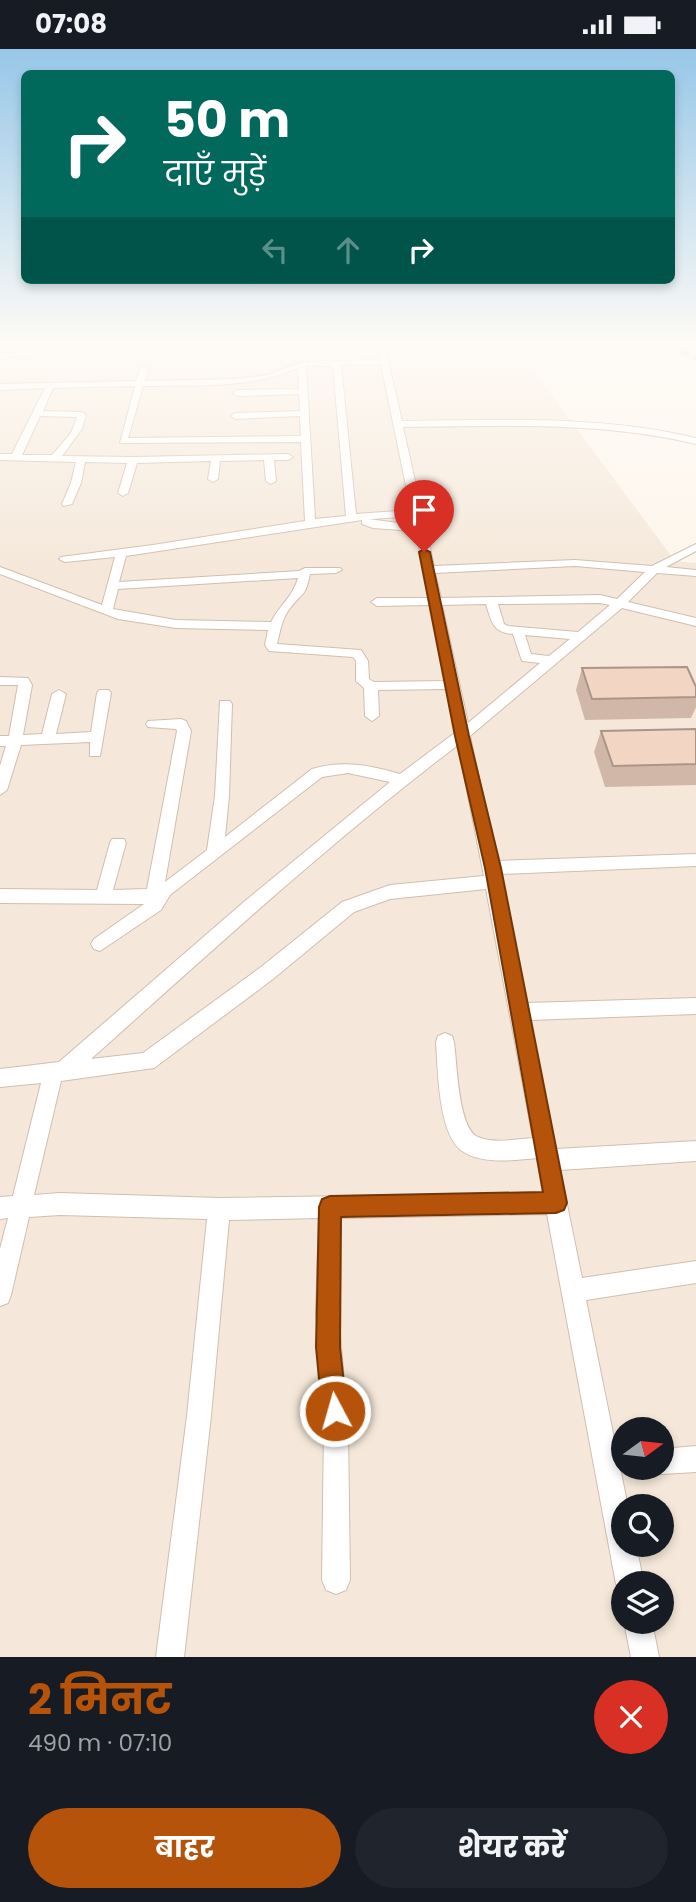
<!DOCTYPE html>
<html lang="hi">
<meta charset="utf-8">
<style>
:root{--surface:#171b24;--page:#20242c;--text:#f1f3f6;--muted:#9ea1a6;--accent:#b45309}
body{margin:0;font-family:Poppins,"Noto Sans Devanagari",sans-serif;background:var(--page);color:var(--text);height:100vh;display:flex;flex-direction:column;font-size:26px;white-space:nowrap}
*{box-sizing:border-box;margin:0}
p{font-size:23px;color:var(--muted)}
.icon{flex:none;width:38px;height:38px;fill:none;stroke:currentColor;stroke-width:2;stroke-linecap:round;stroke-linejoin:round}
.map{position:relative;height:1608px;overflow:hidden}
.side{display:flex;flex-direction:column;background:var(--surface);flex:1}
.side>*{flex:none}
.banner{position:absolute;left:21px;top:21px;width:654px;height:214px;border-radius:10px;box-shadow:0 4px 10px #0003;background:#00695c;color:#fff;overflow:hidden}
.needle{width:46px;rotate:75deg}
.controls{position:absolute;left:611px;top:1368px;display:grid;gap:14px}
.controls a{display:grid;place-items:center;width:63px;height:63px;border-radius:50%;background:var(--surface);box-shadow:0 4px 10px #0003;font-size:35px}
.pin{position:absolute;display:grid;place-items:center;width:60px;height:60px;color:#fff;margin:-72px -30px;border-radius:50% 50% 50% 0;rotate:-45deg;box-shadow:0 0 7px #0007}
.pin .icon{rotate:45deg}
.me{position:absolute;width:77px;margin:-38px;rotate:354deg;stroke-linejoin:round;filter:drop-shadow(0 0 5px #0008)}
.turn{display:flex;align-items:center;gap:24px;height:147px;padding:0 28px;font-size:32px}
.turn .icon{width:91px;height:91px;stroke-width:2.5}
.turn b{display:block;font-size:49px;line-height:60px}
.lanes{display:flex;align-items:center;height:66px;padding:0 28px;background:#0003;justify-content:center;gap:35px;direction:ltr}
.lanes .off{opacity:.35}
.round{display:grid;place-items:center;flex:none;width:74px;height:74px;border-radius:37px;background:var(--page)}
.head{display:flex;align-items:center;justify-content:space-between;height:119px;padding:0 28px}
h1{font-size:42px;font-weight:700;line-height:52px;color:var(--accent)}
.primary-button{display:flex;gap:14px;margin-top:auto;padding:14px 28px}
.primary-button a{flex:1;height:80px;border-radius:42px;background:var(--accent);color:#fff;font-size:28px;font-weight:700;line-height:80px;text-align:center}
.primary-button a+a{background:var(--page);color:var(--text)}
.status{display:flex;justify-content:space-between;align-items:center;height:49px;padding:0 35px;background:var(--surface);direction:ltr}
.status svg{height:19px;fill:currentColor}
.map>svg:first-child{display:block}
.residential{fill:#f5e8da;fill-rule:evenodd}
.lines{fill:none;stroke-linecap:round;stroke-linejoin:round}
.minor-casing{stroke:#d1beb0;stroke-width:2}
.minor{fill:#fff;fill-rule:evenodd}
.rail-casing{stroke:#b9a8c9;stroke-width:4.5}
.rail{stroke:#fffaf3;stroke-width:2.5;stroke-dasharray:7;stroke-linecap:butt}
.wall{fill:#d1b7a8}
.building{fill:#f3d5c3;stroke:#aa9588;stroke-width:2}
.route{fill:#b45309;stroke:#753606;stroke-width:2}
</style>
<div class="status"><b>07:08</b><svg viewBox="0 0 49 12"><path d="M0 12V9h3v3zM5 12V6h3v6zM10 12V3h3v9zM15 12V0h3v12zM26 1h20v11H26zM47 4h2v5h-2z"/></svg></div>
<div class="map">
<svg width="696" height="1608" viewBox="0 0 696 1608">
<rect width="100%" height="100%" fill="#fdf6ec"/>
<path class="residential" d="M0,294h513l162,218 21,2v1094h-696zM623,1381h39v38h-39zM623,1458h39v38h-39zM623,1535h39v38h-39z"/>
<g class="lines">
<defs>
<g id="minor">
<polygon points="212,294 300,294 302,296 298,298"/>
<path d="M376,294h8l18,78c99,-1 197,-6 294,17v6c-97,-23 -194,-18 -293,-17l31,139 141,-6 77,6 44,-22v7l-30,16 30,3v6l-39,-3 -29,29 68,16v8l-74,-18 -152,128 27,125 199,-7v12l-197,8 27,129 170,-5v16l-166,6 26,129 140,-8v20l-136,9 22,108 114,-17v22l-110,17 42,207h-5v38h13l8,39h-21v11l-7,-11 -69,-370 -207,4 -2,93 10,116 2,153 -4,10 -10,4 -10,-4 -4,-10 2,-153 -8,-116 3,-93 -90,2 -18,196 -27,241h-28l31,-241 20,-197 -147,-4 -31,2 -18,78 -3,8 -8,3v-57l8,-31 -8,1v-22l13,-1 28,-113 -41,4v-18l59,-7 186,-161 145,-119 -42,-9 -26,4 -152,118 -9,15 -61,41 -6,-2 -3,-5 3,-5 50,-35 -144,-1v-14l97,1 13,-47 2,-4h12l2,4 -13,47 34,-1 30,-158 -1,-2 -28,-2 -2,-3 2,-3 33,-2 5,2 5,10 -26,151 42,-32 8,-54 5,-95h10l2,3 -3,92 -4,41 87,-68c31,-9 57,-4 88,5l56,-42 -9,-43 -69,1 1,26 -7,5 -7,-5 -1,-28 -8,-7v-20l-3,-4 -84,-6 -4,-6 3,-15 -92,-2 -58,-9 -118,-45v-7l102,38 13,-48 -50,5 -6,-3 2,-2 92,-12 152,-24 -4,-79 -181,1 15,-57 -82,2 -10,23 39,1 4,3 -4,14 -20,27 71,1 155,-3 5,3 -5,3h-14l2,21 -5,3 -5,-3 -2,-21 -44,1 -2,18 -5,3 -5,-3 3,-18 -74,2 -9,30 -5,3 -5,-3 9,-30 -42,-1 -4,21 -9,21 -9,2 -1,-2 9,-21 5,-21 -76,-2v-6h12l33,-66 -45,2v-6l136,-3 4,-12 4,-2 4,2 -3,12 92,-2 31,-4 34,-13 78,-2zM381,315l30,146 -55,4 -15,-149zM306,317h27l13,150 -31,3zM298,319l1,21 -62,1 -4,3 4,3 62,-2 1,17 -65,2 -4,3 4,3 65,-3 1,20 -173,2 15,-52c53,-1 106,3 155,-18zM40,367l37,1 -6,16 -19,22h-30zM413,467l1,9 -46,-6h4zM362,471v4l11,4 43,3 13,67h-52l-6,4 6,4 54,-1 15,76 -72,1 -5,-3 -1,-18 -7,-11 -84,-6c3,-12 5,-27 14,-37 13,-16 14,-10 19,-33l26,-1 6,-3 -2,-2h-35l-6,3 -180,11 7,-26zM575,517l70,6 -28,27 -17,-4 -159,3 -6,-25zM298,529c-4,17 -19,28 -27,44l-95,-2 -63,-11 5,-20zM600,554l10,2 -32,27 -70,-6 -4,-2 -6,-20zM486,555c5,17 7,29 27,30l9,27 18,2 -72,60 -26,-118zM525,586l45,4 -21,17 -18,-2zM458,696l26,131 -94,9 -48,17 -81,65 -118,86 -52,6c120,-107 239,-217 367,-314zM486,840l47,249c-16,1 -40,6 -55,-1 -20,-8 -21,-75 -24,-95l-2,-6 -7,-3 -7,3 -2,6c2,27 2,92 26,109 20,14 53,9 75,7l6,35 -324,5 -159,-5 -26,2 27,-114 93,-13 119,-89 81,-67 36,-13z"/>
<polygon points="41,296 44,299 107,296 111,298 0,309 0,305 25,302"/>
<polygon points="0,628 28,629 32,636 23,686 42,685 52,645 59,641 66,645 56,685 91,683 97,644 99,641 109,641 111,644 100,707 90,707 90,693 21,696 7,741 0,746 0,717 6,697 0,697 0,687 9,687 18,636 0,636"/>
<polygon points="696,1397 696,1423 662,1425 653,1421 662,1419 662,1400"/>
<polygon points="624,1573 652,1573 659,1608 631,1608"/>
</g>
</defs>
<use href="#minor" class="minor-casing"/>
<use href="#minor" class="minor"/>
<defs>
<g id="rail">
<polyline points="662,294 696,309"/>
<polyline points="690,294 696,297"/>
</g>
</defs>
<use href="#rail" class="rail-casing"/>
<use href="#rail" class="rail"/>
</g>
<g class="wall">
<polygon points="582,619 696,648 696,658 691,669 585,671 576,641"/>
<polygon points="696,680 696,736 605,738 594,703 601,682"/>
</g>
<g class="building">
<polygon points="687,618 696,638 696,648 592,650 582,619"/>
<polygon points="696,680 696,715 613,717 601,682"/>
</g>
<linearGradient id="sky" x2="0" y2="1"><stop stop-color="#97c7e8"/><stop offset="0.57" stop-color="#fefbf6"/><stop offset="1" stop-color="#fefbf6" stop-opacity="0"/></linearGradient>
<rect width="696" height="519" fill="url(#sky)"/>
<polygon class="route" points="424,500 430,503 469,687 501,819 567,1154 564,1161 556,1164 341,1168 340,1298 347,1362 343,1371 335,1375 326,1371 322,1362 316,1298 319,1158 322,1150 330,1147 543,1143 485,819 455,687 419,503"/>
</svg>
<div class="controls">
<a><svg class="needle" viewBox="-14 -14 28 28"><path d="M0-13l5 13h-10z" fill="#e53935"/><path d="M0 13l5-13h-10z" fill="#9ea1a6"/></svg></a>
<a><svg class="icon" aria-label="search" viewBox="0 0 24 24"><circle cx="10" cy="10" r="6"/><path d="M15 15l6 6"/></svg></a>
<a><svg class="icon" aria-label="layers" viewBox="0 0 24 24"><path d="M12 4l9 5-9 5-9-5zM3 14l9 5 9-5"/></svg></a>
</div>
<div class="pin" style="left:424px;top:503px;background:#d93025"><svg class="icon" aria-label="arrive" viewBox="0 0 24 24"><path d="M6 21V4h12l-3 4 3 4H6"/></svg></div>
<svg class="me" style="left:335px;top:1362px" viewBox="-20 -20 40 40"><circle r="17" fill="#b45309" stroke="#fff" stroke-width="3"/><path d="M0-11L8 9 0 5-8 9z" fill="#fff"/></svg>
<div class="banner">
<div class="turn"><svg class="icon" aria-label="right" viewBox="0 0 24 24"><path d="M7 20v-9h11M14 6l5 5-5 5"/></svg><div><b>50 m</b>दाएँ मुड़ें</div></div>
<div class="lanes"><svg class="icon off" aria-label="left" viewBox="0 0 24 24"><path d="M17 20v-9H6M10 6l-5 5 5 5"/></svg><svg class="icon off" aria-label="ahead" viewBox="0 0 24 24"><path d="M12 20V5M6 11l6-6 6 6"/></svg><svg class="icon" aria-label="right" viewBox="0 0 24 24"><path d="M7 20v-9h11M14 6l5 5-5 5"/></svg></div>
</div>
</div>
<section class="side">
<div class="head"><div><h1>2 मिनट</h1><p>490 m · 07:10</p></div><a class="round" style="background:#d93025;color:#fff"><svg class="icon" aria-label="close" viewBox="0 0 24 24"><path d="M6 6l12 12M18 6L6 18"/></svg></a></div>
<div class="primary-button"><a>बाहर</a><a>शेयर करें</a></div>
</section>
